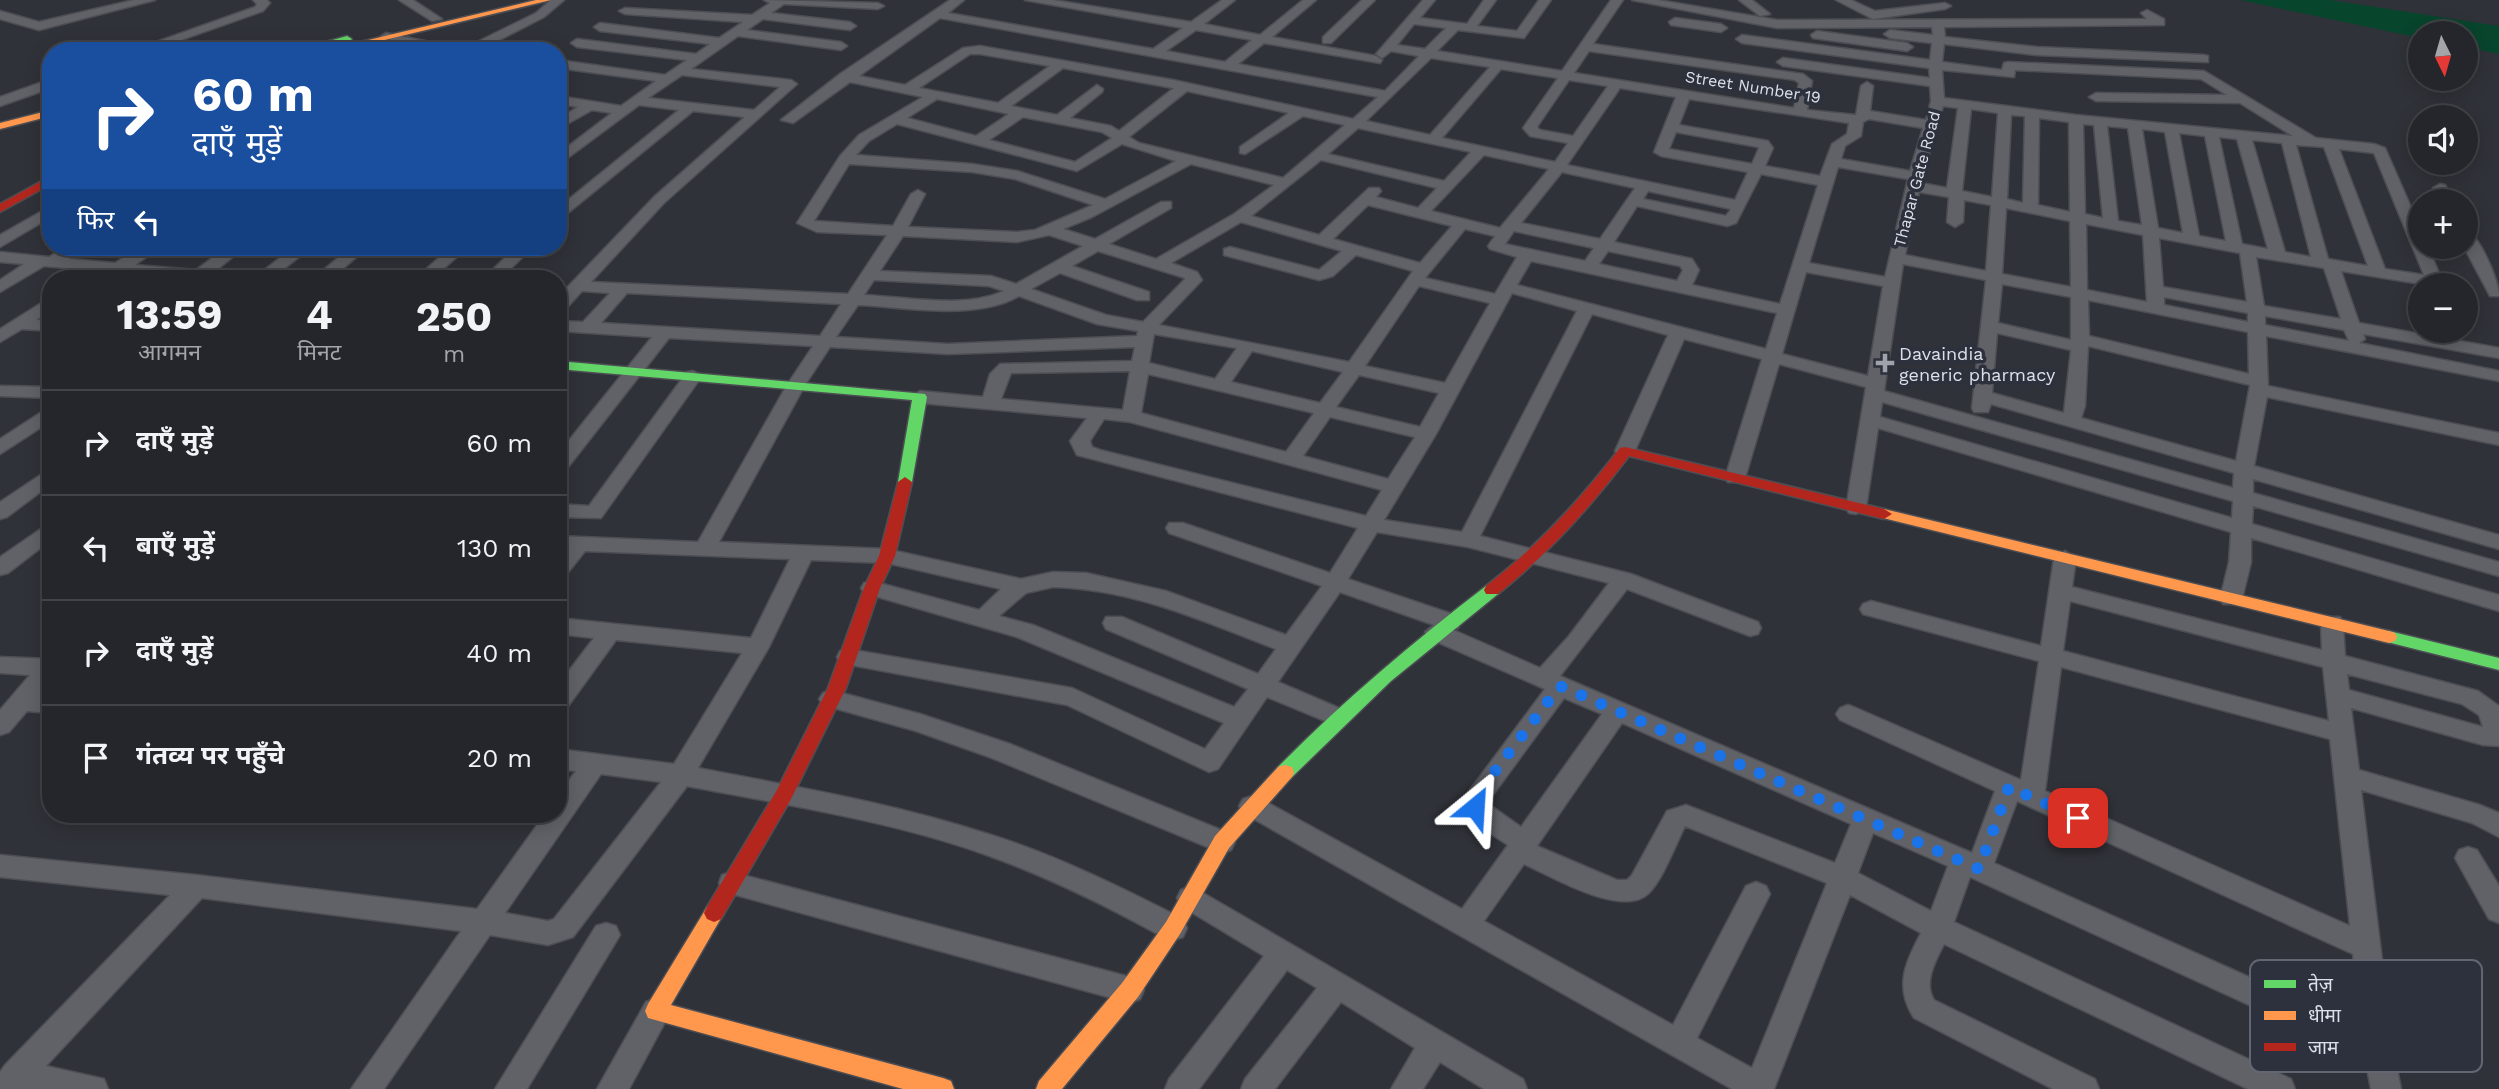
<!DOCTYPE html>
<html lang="hi">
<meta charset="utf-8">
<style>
:root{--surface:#24262b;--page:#303237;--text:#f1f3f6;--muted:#a3a5a9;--line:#414347}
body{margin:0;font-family:"Work Sans","Noto Sans Devanagari",sans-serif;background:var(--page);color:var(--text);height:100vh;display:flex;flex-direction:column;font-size:26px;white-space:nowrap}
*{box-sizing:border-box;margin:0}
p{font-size:23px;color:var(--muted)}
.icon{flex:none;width:38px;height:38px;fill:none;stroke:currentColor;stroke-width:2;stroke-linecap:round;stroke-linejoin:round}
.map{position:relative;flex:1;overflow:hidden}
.panel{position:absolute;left:42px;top:270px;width:525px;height:553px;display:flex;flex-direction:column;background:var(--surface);border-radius:28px;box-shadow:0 4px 18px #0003,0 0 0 2px var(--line)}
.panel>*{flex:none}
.banner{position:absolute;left:42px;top:42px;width:525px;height:214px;border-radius:28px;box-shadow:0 4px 18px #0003,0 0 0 2px var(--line);background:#1a4fa0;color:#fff;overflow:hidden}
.needle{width:46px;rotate:175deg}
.controls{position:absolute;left:2408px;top:21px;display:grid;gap:14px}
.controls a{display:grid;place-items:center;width:70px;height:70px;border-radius:50%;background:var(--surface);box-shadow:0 4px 18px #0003,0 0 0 2px var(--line);font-size:35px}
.pin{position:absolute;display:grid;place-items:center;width:60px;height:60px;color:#fff;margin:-30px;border-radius:14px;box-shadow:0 4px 10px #0006}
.me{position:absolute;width:77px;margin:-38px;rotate:27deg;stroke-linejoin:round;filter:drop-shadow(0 0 5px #0008)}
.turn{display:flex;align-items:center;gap:24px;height:147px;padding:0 35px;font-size:32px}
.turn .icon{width:91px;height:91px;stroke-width:2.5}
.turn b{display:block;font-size:49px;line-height:60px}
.then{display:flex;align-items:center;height:66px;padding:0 35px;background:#0003;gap:14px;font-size:26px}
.eta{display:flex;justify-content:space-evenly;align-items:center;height:119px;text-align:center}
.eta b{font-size:42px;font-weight:700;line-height:49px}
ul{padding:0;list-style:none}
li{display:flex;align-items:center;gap:21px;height:105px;padding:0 35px;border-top:2px solid var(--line)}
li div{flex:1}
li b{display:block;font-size:26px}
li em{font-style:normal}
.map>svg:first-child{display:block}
.green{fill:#08452d}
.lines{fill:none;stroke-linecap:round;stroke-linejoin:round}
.street-casing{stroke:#4c4e54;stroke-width:3}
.fast-casing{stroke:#4c4e54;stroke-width:3}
.slow-casing{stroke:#4c4e54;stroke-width:3}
.jam-casing{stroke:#4c4e54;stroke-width:3}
.street{fill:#606267;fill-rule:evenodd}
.fast{fill:#63d668;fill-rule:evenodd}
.slow{fill:#ff974d;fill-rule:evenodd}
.jam{fill:#b3261e;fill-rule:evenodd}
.route{stroke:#1a73e8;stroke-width:12;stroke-dasharray:0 21.6}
.poi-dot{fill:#a0a3ab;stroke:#2c313d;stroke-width:2.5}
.labels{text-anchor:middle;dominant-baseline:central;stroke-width:7;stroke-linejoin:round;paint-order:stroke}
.far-street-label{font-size:16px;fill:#dde0e8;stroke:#2c313d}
.poi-label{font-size:18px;fill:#dde0e8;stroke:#2c313d;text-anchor:start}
.key{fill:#2c313d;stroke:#616670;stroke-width:2}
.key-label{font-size:19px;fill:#dde0e8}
</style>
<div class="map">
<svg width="2499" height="1089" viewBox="0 0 2499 1089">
<rect width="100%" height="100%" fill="#303239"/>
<polygon class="green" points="2240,0 2330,0 2499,26 2499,54 2466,47 2466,33 2420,33 2420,38"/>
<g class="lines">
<defs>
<g id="street">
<polygon points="134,0 155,0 39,30 0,19 0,11 39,22"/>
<polygon points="253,0 267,0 270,3 263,11 150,51 131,51 255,7 257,4"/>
<polygon points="399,0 413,0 442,19 432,21"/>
<polygon points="551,0 564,0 544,17 478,51 439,51 380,37 386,33 463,49 536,13"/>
<path d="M764,0l114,3 6,3 -6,3 -94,-5 -13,9 79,9 6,4 -6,4 -87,-11 -16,11 94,12 6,4 -6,4 -103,-14 -47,33 100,11 6,4 -133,119 -73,79 257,12 39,-59 -70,-3 -20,-9 43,-67 19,-21 64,-38 -73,-15 -57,41 -12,-3 59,-46 110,-74h14l-16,13 205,36 30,-21 -158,-28h28l138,22 31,-22h13l-31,24 56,11 43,-35h13l-44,37 104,19 6,4 -2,3 -116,-20 -26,21 147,27 34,-35 -28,-5 -9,7 -6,-4 47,-54h12l-15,18 47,6 17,-24h12l-19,26 40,5 22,-31h12l-27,38 -66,-8 -21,21 125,20 49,-71h12l-30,44 210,30 9,7 -5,29 49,5 5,-29 6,-4 6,4 -3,25 56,9 5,-19 -1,-15 -147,-20 -6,-4 6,-4 147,20 -1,-10 -187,-25 -6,-4 6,-4 188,25 2,-17 -42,-5 -6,-4 6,-4 43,5 -1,-8 -155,1 -145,-28h26l119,20 370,-1 -6,-6 6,-3 17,9v6l-220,2 1,10 92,10 167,8 4,1v6l-171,-7 -93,-11 -2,18 60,8 2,-7 4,-1 196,9 112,67 58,6 11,4 35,80v19h8l13,31 20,4 2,3h-36l-86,-14 18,52 140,25v10l-136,-24 2,5 -6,4 140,28v10l-233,-45 2,50 231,47v12l-232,-48 -13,69 245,69v14l-246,-70v14l246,69v14l-246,-70 -1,18 247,71v16l-248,-73v24l-9,37 -3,5h-16l-3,-5 9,-37 2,-30 -353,-104 -12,80 -10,6 -7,-1 -3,-5 20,-121 -87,-23 -34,114 -3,4h-14l-3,-4 37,-119 -78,-20 -49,112 -10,6 -7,-2 -3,-4 53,-116 -76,-21 -112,222 151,38 127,48 3,6 -3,6 -8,2 -123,-47 -67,87 412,177 23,-62 -155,-71 -4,-6 4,-6 8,-3 8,3 165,72 18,-119 -176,-47 -3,-5 3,-5 8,-3 170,45 13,-88 11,-7 11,7 -4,29 250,63 -1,-27 3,-6h16l3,6 2,33 133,35 21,15v40l-16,-1 -132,-37 8,62 121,35 19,8v24l-27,-14 -111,-33 32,259 8,40h-30l-6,-31 -395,-181 -16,45 337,157 4,10h-47l-304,-145c-8,16 -21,38 -10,56l161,79 4,10h-46l-139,-71c-20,-31 -9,-55 7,-85l-71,-38 -76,194h-42l-489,-276 -4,-7 4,-7 9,-3 9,3 201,110 46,-64 -37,-24 -10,-19 84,-113 -117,-51 -3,-6 9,-7 -94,-33 -62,90 68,29 4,6 -4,6 -8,3 -8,-3 -63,-26 -49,72 -9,3 -142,-67 -227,-42 -3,-6 3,-6 8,-2 224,39 133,61 19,-26 -207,-86 -153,-44 -3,-5 3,-5 8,-2 107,29 22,-21 -114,-26 -76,-3 -42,87 -71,121c98,19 195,35 290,66 68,21 132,53 195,85l4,9 -4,9 -10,3 -10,-3c-58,-32 -117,-61 -179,-83 -96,-34 -198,-49 -297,-68l-114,151 -25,8 -58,-10 -106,154h-33l110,-158 -259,-33 -156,168 58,13 4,10h-108v-17l5,-7 165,-170 -170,-18v-22l196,20 281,34 68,-95h13v-19l18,-24 -18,-2v-20l116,15 68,-111 -126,-13 -50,69 -8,3v-27l36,-47 -36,-4v-16l193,20 39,-79 -205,-8 -19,24 -8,2v-22l5,-5h-5v-14l140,6 89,-157 26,-39 -144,-8 -104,133 -7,2v-19l94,-117 -94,-6v-10l25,1 27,-29 -28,-2 -18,20 -6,1v-15l96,-100 91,-80 -52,-6 -135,110v-13l121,-98 -40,-5 -81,60v-11l54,-41 -20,-3 -34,19v-10l20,-12 -20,-3v-8l63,10 35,-25 -98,-13v-8l107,15 22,-15 -110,-13 -6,-4 6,-4 119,15 14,-10 -110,-13 -6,-4 6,-4 119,15 24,-16 -118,-8 -6,-3 6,-3 127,7 18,-12zM940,18l438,79 -25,22 -180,-39 -193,-34 -17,2 -58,37 -46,-9zM1414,24l32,4 -21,21 -28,-4zM1196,30l56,10 -27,22 -59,-11zM1589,51l206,29 4,3 -5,25 -220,-35zM970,54h10l70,12 -52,37 -79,-15zM1431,58l59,9 -60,68 -64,-14zM1063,68l110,20h1l-55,43 -8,-5 -41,-8 32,-26 1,-3 -6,-4 -40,30 -46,-9zM1501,69l57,9 -35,50 7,8 38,7 -13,19 -113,-24zM1942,70l72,7 1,-7 186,9 26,16 -131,-2 -7,4 7,4 144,2 53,33 -217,-21 -132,-17zM682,75l98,12 -26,23 -106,-12zM1569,80l39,6 -35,50 -33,-6 -3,-3zM1620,88l56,9 -22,55 7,4 87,16 -13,28 -168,-35zM1187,91l102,22 -49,34v6l5,1 58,-38 42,9 -62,53 -144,-35 -10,-6zM937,99l63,13 9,2 -33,22 -69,-18zM1689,99l160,24 -2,11 -15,10 -12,32 -55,-10 8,-18 -5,-7 -89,-16zM1943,106l15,2 -11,80 -26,-5zM1971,109l27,4 -6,84 -30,-6zM2011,115l14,1 -2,87 -16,-4zM1023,117l79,15 10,6 -37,24 -86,-22zM2039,118l30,4 1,90 -32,-7zM1869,119l54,9 -13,43 -69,-12 4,-13 16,-10 2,-14zM897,124l180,47 45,-27 54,17 -71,38 -88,-28 -45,-7 -116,-9 13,-14zM2083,124l11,1 9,93 -18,-4zM2107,126l21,2 14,97 -24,-4zM1358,128l113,24 -27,29 -116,-27zM2142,129l23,3 18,101 -25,-5zM1676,132l82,15 1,1 -7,16 -83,-15zM2179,133l26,3 21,105 -27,-5zM2219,137l18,2 31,110 -26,-5zM2252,140l30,3 29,114 -26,-5zM2296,145l28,2 44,119 -40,-7zM2339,149l35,4 50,122 -39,-6zM1484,155l65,14 -49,59 -69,-17zM1321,160l116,28 -19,20 -42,-11 5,-6 -2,-3h-10l-50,47 -68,-19zM849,164l123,8 43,7 78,26 -58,25 -18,2 -109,-5 17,-33 -7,-4 -7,4 -18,32 -79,-5zM1191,164l83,21 -40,29 -78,45 -47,-15 62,-36v-6h-10l-66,37 -32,-10 29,-12zM1838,167l70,12 -23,98 -76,-14zM1562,172l73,16 -35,51 -79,-16zM1761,174l57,11 -38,119 -88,-19 7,-15 -7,-11 -78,-17 23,-36 90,20 9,-3zM1648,191l83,18 -5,7 -83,-17zM1919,192l30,5 -2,25 8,5 8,-5 1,-22 27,5 -5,66 -81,-16zM1368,205l84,21 -32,37 -87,-24zM2006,208l64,13 1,66 -69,-13zM1241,222l101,29 -23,19 -89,-23 -6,2v6l95,25 14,-4 23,-21 57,16 -64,91 -190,-37 43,-45 -5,-8 -26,-9zM2086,224l57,11 4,67 -60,-12zM1465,229l30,7 -7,10 2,3 27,8 -22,37 -70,-16zM1514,231l80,17 -9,13 -80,-17zM1049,235l34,11 -67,38 -25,-8 -111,-5 23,-35 114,6zM2159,238l81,15 7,49 -84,-15zM1098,251l87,27v1l-42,43 -37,-7 -75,-26 29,-16 77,27h12v-8l-77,-26zM1608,251l72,15 3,4 -6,11 -78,-17zM2256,257l68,11 17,51 -77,-13zM1531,261l246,52 -11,36 -249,-64zM1903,264l83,16 -14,128 2,4h14l3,-8 243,69 -1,15 -349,-97zM1806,272l77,14 -15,90 -86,-22zM874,280l115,6 15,5c-41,18 -96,6 -140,4zM2002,284l69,13v43l-73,-17zM1419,286l71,17 -45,80 -80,-17zM627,293l214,11 -21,32 -219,-13zM1512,293l65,18 -115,221 -78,-12 52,-86zM1019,296l78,28 41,7 -1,5 -189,8 -112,-7 22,-32c47,2 119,16 161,-9zM2164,297l84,16v9l-84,-17zM2088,300l160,32 1,42 -160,-38zM2265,316l79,14 5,11 -84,-16zM1997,333l74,17 -7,63 -72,-20zM1154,334l83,14 -22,31 -66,-16zM2088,346l162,39 -14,76 -155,-43 4,-12zM830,347l118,7 187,-7 -3,14 -132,3 -10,10 -7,23 -63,-6 -9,6 9,6 167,15 -17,23 7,14 281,73 -28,45 -147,-50h-14l-3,5 3,5 153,53 -36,49 -120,-44 -80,-18 -33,-1 -32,7 -134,-30 -168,-7 86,-157zM1252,351l91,21 -23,31 -89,-21zM1130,371l-7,39 -122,-11 10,-26zM1148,374l166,39 -28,39 -145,-39zM1359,375l80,18 -19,34 -84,-20zM1882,402l351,99 -1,17 -352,-101zM1330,417l85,20 -27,42 -85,-23zM1104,419l26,3 252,68 -16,26 -266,-66 -8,-3 -2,-6zM1377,532l91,15 141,36 -40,53 -29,32 -89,-39 7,-1 3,-6 -3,-6 -110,-37zM1053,587c80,2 150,34 223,62l-18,25 -136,-57h-16l-3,6 3,6 142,60 -14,18 -201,-82 -34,-9 27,-23zM2070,601l253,66 6,54 -266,-70zM2061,667l269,72 20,187 -305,-135zM2347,674l115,30 17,11 4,12 -134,-37zM1564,698l38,16 -81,113 -34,-24zM1622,723l229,101 -16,39 -149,-58 -19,6 -35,64 -5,5h-10l-80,-34zM601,774l60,8 -107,137 -6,2 -43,-8zM2017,801l336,153 8,73 -367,-164zM1685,826l142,57 -75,185 -55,-30 73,-144 -4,-8 -10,-4 -10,4 -73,139 -189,-104 40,-57c29,13 99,55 125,29 14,-14 27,-49 36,-67zM1873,833l75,33 -17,45 -73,-38z"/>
<polygon points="1362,0 1375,0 1331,43 1323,43 1323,37"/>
<polygon points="1739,0 1752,0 1770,14 1760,16"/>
<polygon points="1836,0 1851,0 1875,11 1945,3 1951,6 1945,9 1873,19"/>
<polygon points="1675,18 1721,24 1727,28 1721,32 1671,25 1669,22"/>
<polygon points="1817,31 1907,43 1913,47 1907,51 1813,38 1811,35"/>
<polygon points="51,79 51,88 0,106 0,97"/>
<polygon points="2440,184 2445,185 2454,201 2440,201 2433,188"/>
<polygon points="51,206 51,217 0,247 0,235"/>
<path d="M2466,231c14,4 33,51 33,65h-9l-26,-49z"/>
<polygon points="66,247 85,247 69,259 115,263 141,247 160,247 135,265 196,270 227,247 245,247 214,272 234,275 236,278 178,278 44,266 0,292 0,280 24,264 0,262 0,252 49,257"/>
<polygon points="294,247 312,247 272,278 254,278"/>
<polygon points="351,247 368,247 332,278 314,278"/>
<polygon points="451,247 468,247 433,278 416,278"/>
<polygon points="516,247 533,247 501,278 484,278"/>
<polygon points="51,297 51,310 36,320 51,321 51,331 22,329 0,342 0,329"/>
<polygon points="693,371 702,376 601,518 558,517 558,504 589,506 687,372"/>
<polygon points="0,386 51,387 51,398 0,396"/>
<polygon points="51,406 51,421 0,454 0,439"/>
<polygon points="51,468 51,484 7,517 0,519 0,502"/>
<polygon points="51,522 51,540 8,573 0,575 0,557"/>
<polygon points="0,657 51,659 51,683 41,694 51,695 51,713 27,711 9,732 0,735 0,710 30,675 0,673"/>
<polygon points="831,690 920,714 1010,744 1231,834 1235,842 1231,850 1222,853 992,758 916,731 823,705 819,699 823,693"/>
<polygon points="2468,847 2477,850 2499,886 2499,923 2489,919 2455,858 2459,850"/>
<polygon points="732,872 1130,977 1140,981 1144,990 1140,999 1130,1003 732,894 722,891 719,883 722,875"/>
<polygon points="1191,886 1523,1079 1527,1089 1484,1089 1440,1062 1423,1089 1391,1089 1415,1048 1341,1002 1275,1089 1241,1089 1245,1079 1317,988 1287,970 1199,1089 1165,1089 1169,1079 1264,956 1181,906 1177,898 1181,890"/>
<polygon points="606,923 616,926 620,935 527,1089 495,1089 596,926"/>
<polygon points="656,998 666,1002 671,1011 629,1089 597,1089 646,1002"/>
</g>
<g id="fast">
<polygon points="347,36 352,39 350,41 310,51 293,51"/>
<polygon points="558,361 925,394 927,397 912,482 905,487 898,482 912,400 558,369"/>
<path d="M1492,584l6,2 2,4 -2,4 -107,87 -99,96 -7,2 -7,-2 -2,-5 2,-5c65,-66 135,-125 208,-181z"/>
<polygon points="2389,631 2499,658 2499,670 2383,641 2381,637 2383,633"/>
</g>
<g id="slow">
<polygon points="536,0 551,0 339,51 322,51"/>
<polygon points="51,110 51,116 0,129 0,123"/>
<polygon points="1884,509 2389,631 2395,633 2397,637 2395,641 2389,643 1879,517 1876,514"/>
<polygon points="1285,765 1292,767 1294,772 1292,777 1229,848 1180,934 1138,997 1062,1089 1036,1089 1039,1081 1122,983 1166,922 1215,836 1278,767"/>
<polygon points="714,904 721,907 724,913 671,1005 943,1078 951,1081 954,1089 903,1089 648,1018 645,1011 648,1004 707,907"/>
</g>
<g id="jam">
<polygon points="51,176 51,184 0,212 0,204"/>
<path d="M1625,447l259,62 8,5 -8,5 -255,-63c-39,52 -81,98 -131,138h-12l-2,-4 2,-4c52,-40 94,-86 134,-138z"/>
<polygon points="905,477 912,482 895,556 880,588 846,688 791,799 721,919 714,922 707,919 704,913 707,907 777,790 828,688 864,588 879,556 898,482"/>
</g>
</defs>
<use href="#street" class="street-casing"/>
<use href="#fast" class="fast-casing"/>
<use href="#slow" class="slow-casing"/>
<use href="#jam" class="jam-casing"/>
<use href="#street" class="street"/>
<use href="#fast" class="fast"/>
<use href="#slow" class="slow"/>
<use href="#jam" class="jam"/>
</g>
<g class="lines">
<polyline class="route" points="1475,807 1476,796 1560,686 1979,869 2009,787 2078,818"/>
</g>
<path class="poi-dot" d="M1881.5 352.5h7v7h7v7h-7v7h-7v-7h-7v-7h7z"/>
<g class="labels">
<g class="far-street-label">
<text transform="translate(1753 87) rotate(9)">Street Number 19</text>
<text transform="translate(1917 179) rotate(-75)">Thapar Gate Road</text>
</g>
<g class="poi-label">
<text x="1899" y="353">Davaindia<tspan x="1899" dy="21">generic pharmacy</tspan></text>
</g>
</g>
<rect x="2250" y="960" width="232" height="112" rx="10" class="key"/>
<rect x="2264" y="980" width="32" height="8" fill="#63d668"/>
<rect x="2264" y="1011" width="32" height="9" fill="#ff974d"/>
<rect x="2264" y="1043" width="32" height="8" fill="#b3261e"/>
<g class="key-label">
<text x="2308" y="991">तेज़</text>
<text x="2308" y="1022">धीमा</text>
<text x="2308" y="1054">जाम</text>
</g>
</svg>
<div class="controls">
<a><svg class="needle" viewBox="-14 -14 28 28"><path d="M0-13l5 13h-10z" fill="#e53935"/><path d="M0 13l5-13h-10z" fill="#a3a5a9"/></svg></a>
<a><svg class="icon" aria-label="sound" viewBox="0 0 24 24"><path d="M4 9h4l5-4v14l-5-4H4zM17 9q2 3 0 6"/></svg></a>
<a>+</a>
<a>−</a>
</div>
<div class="pin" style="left:2078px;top:818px;background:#d93025"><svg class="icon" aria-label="arrive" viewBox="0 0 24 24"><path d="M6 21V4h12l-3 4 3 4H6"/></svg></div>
<svg class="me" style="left:1475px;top:807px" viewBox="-20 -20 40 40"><path d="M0-17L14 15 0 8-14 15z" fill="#1a73e8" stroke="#fff" stroke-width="4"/></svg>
<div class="banner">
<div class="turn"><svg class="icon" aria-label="right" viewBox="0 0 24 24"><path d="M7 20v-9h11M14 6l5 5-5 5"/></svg><div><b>60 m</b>दाएँ मुड़ें</div></div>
<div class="then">फिर<svg class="icon" aria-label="left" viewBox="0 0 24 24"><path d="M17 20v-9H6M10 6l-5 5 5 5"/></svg></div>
</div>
<section class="panel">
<div class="eta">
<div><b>13:59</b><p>आगमन</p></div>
<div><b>4</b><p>मिनट</p></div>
<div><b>250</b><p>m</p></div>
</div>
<ul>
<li><svg class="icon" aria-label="right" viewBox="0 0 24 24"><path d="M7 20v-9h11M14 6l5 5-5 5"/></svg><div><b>दाएँ मुड़ें</b></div><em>60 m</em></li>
<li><svg class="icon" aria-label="left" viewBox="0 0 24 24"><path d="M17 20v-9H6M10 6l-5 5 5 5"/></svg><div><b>बाएँ मुड़ें</b></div><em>130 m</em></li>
<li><svg class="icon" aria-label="right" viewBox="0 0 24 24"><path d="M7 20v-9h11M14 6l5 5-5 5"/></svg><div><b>दाएँ मुड़ें</b></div><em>40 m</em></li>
<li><svg class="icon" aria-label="arrive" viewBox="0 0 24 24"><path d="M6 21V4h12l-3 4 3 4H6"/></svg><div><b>गंतव्य पर पहुँचे</b></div><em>20 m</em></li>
</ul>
</section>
</div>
